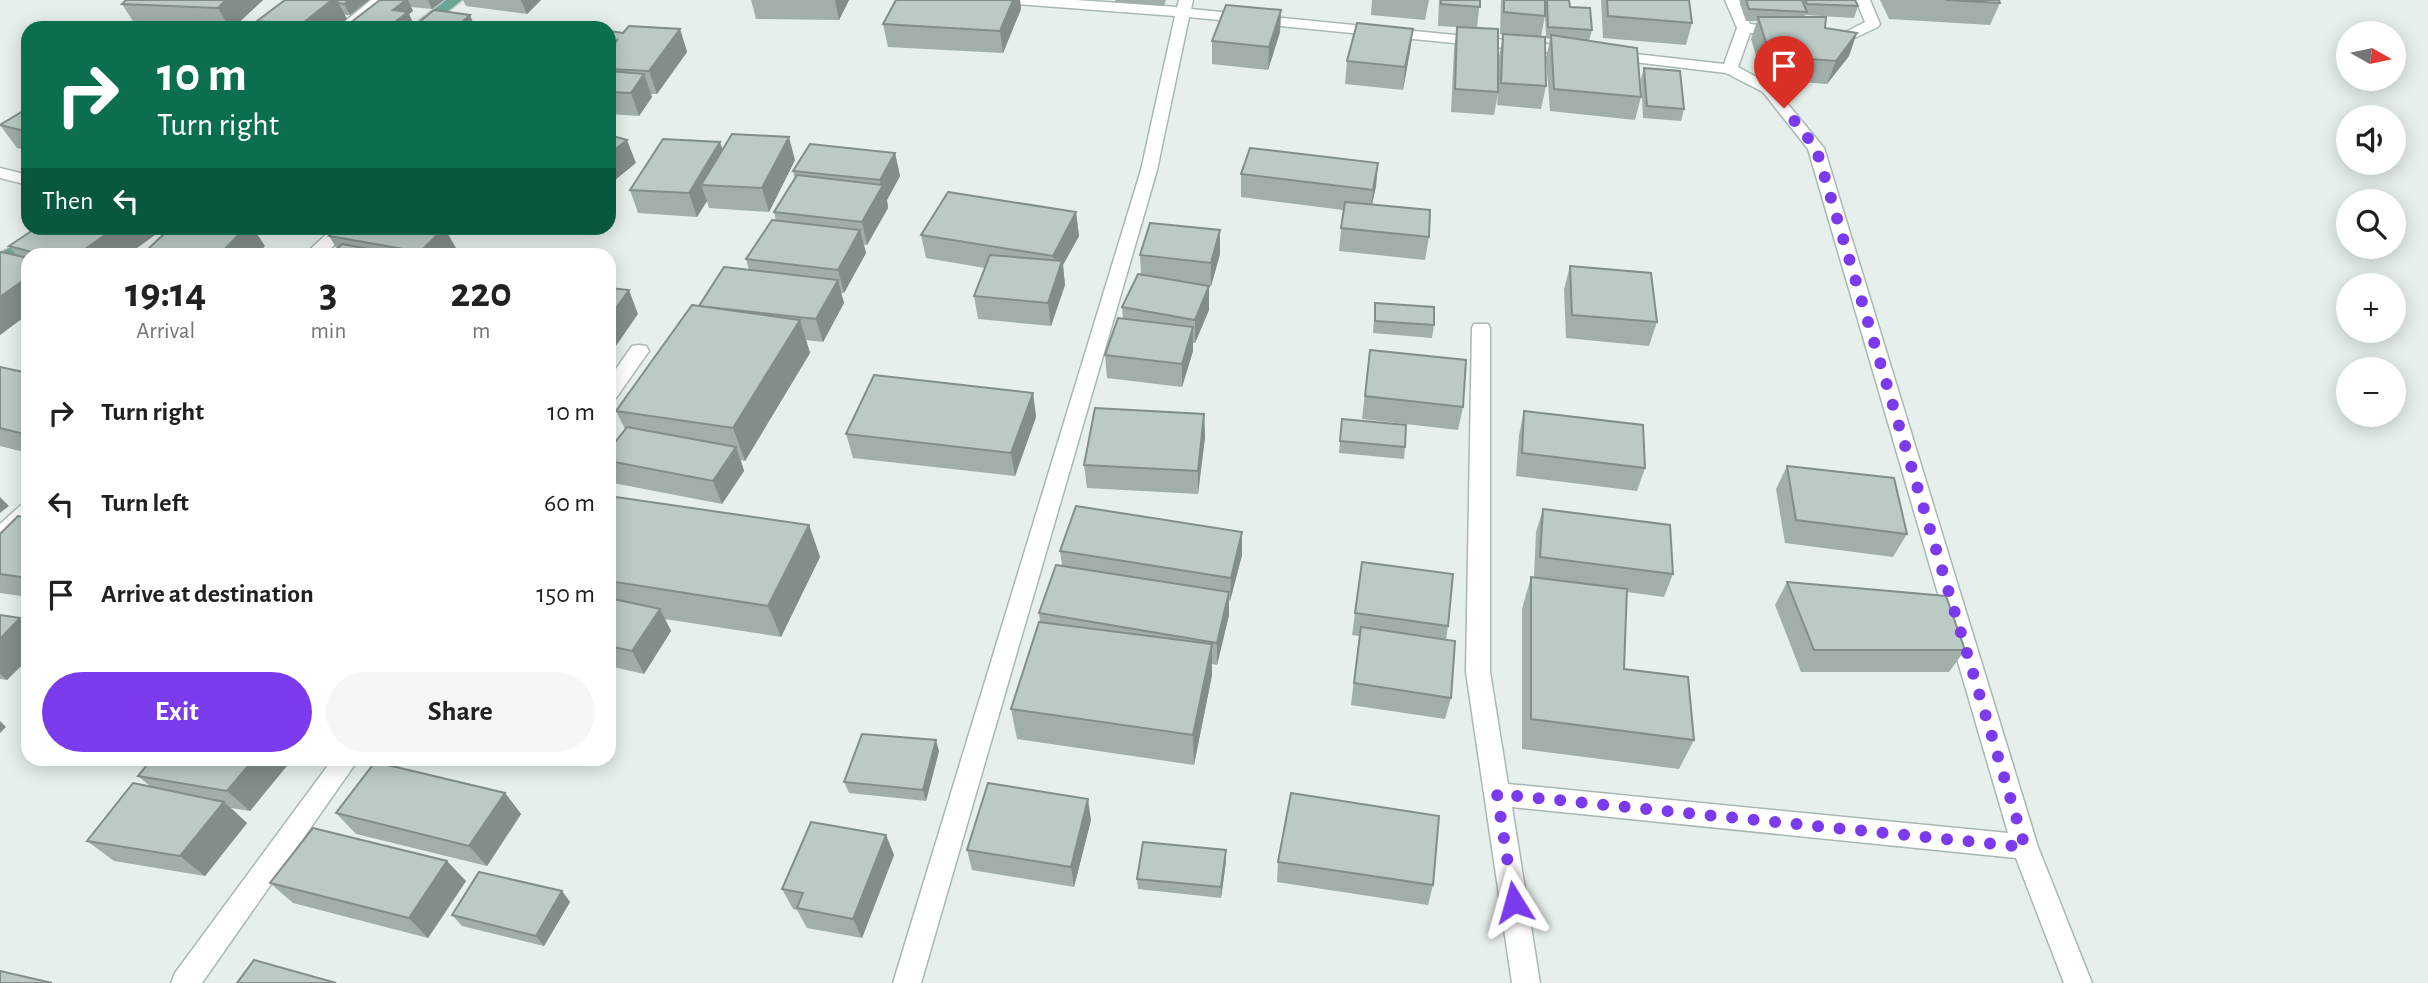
<!DOCTYPE html>
<meta charset="utf-8">
<style>
:root{--surface:#fff;--page:#f6f6f6;--text:#202124;--muted:#757577;--accent:#7c3aed}
body{margin:0;font-family:"Alegreya Sans",sans-serif;background:var(--page);color:var(--text);height:100vh;display:flex;flex-direction:column;font-size:26px;white-space:nowrap}
*{box-sizing:border-box;margin:0}
p{font-size:23px;color:var(--muted)}
.icon{flex:none;width:38px;height:38px;fill:none;stroke:currentColor;stroke-width:2;stroke-linecap:round;stroke-linejoin:round}
.map{position:relative;flex:1;overflow:hidden}
.sheet{position:absolute;left:21px;top:248px;width:595px;height:518px;display:flex;flex-direction:column;background:var(--surface);border-radius:21px;box-shadow:0 4px 18px #0003}
.sheet>*{flex:none}
.guide{position:absolute;left:21px;top:21px;width:595px;height:214px;border-radius:21px;box-shadow:0 4px 18px #0003;background:#0b6e4f;color:#fff;overflow:hidden}
.needle{width:46px;rotate:99deg}
.controls{position:absolute;left:2336px;top:21px;display:grid;gap:14px}
.controls a{display:grid;place-items:center;width:70px;height:70px;border-radius:50%;background:var(--surface);box-shadow:0 4px 18px #0003;font-size:35px}
.pin{position:absolute;display:grid;place-items:center;width:60px;height:60px;color:#fff;margin:-72px -30px;border-radius:50% 50% 50% 0;rotate:-45deg;box-shadow:0 0 7px #0007}
.pin .icon{rotate:45deg}
.me{position:absolute;width:77px;margin:-38px;rotate:352deg;stroke-linejoin:round;filter:drop-shadow(0 0 5px #0008)}
.turn{display:flex;align-items:center;gap:24px;height:147px;padding:0 21px;font-size:32px}
.turn .icon{width:91px;height:91px;stroke-width:2.5}
.turn b{display:block;font-size:49px;line-height:60px}
.then{display:flex;align-items:center;height:66px;padding:0 21px;background:#0003;gap:14px;font-size:26px}
.eta{display:flex;justify-content:space-evenly;align-items:center;height:119px;text-align:center}
.eta b{font-size:42px;font-weight:700;line-height:49px}
.primary-button{display:flex;gap:14px;margin-top:auto;padding:14px 21px}
.primary-button a{flex:1;height:80px;border-radius:42px;background:var(--accent);color:#fff;font-size:28px;font-weight:700;line-height:80px;text-align:center}
.primary-button a+a{background:var(--page);color:var(--text)}
ul{padding:0;list-style:none}
li{display:flex;align-items:center;gap:21px;height:91px;padding:0 21px}
li div{flex:1}
li b{display:block;font-size:26px}
li em{font-style:normal}
.map>svg:first-child{display:block}
.lines{fill:none;stroke-linecap:round;stroke-linejoin:round}
.street-casing{stroke:#a8b8b2;stroke-width:3}
.primary-casing{stroke:#c2cac8;stroke-width:3}
.street{fill:#fff;fill-rule:evenodd}
.primary{fill:#6aa596;fill-rule:evenodd}
.wall{fill:#a1aea9}
.shaded-wall{fill:#838d89}
.building{fill:#bbcac4;stroke:#838d89;stroke-width:2}
.route{stroke:#7c3aed;stroke-width:12;stroke-dasharray:0 21.6}
</style>
<div class="map">
<svg width="2428" height="983" viewBox="0 0 2428 983">
<rect width="100%" height="100%" fill="#e6efeb"/>
<g class="lines">
<defs>
<g id="street">
<polygon points="371,0 387,0 353,28 337,28"/>
<polygon points="1010,0 1076,0 1177,7 1179,0 1193,0 1191,9 1577,47 1584,51 1577,55 1189,17 1157,170 921,983 893,983 1141,170 1175,16 1017,4"/>
<polygon points="1725,0 1739,0 1750,24 1780,27 1787,31 1780,35 1750,33 1738,67 1773,86 1824,148 2038,847 2092,983 2064,983 2016,858 1512,807 1540,983 1512,983 1466,672 1472,328 1474,324 1488,324 1490,328 1490,672 1508,784 2008,833 1808,149 1763,92 1726,73 1609,59 1602,55 1609,51 1724,64 1737,28"/>
<polygon points="1856,0 1870,0 1880,24 1878,27 1848,41 1825,38 1823,35 1825,32 1846,32 1865,22"/>
<polygon points="0,168 28,175 28,185 0,178"/>
<polygon points="333,228 352,228 323,256 303,256"/>
<polygon points="639,345 646,346 649,351 616,398 609,400 609,379 632,346"/>
<polygon points="28,504 28,524 8,543 0,545 0,524 20,506"/>
<polygon points="332,760 358,760 202,983 171,983 175,973"/>
</g>
<g id="primary">
<polygon points="446,0 462,0 426,28 410,28"/>
<polygon points="45,228 66,228 0,267 0,253"/>
</g>
</defs>
<use href="#street" class="street-casing"/>
<use href="#primary" class="primary-casing"/>
<use href="#street" class="street"/>
<use href="#primary" class="primary"/>
</g>
<g class="wall">
<polygon points="263,0 233,28 188,28 136,26 122,4"/>
<polygon points="285,0 369,0 350,15 344,15 347,19 336,28 261,28 257,21"/>
<polygon points="380,0 444,0 432,9 411,7 413,11 409,14 413,23 407,28 352,28 350,23"/>
<polygon points="463,0 541,0 527,14 466,6"/>
<polygon points="751,0 849,0 839,20 756,19"/>
<polygon points="896,0 1020,0 1021,9 1003,53 888,47 883,24"/>
<polygon points="1115,0 1166,0 1164,6 1115,2"/>
<polygon points="1372,0 1429,0 1425,20 1371,15"/>
<polygon points="1439,0 1480,0 1477,28 1498,87 1499,56 1503,35 1500,34 1501,0 1545,0 1545,4 1546,0 1569,0 1570,7 1592,30 1589,41 1641,97 1635,120 1550,111 1546,58 1550,39 1546,38 1545,16 1541,37 1546,86 1541,109 1497,105 1498,93 1494,115 1451,112 1454,49 1457,27 1438,26"/>
<polygon points="1601,0 1689,0 1692,23 1686,45 1603,38"/>
<polygon points="1741,0 1855,0 1858,6 1854,18 1805,15 1805,17 1825,28 1849,56 1827,84 1763,79 1751,39 1757,21 1746,21 1740,4"/>
<polygon points="1880,0 1999,0 2000,3 1990,25 1889,19"/>
<polygon points="1281,10 1280,32 1268,70 1212,64 1212,41"/>
<polygon points="680,29 687,52 657,94 651,94 652,97 639,116 609,114 609,31 623,33"/>
<polygon points="1413,29 1410,51 1403,90 1345,84 1347,61"/>
<polygon points="1644,68 1684,109 1681,121 1643,118 1641,79"/>
<polygon points="28,108 28,150 17,148 0,125"/>
<polygon points="723,149 795,160 769,212 709,208 707,201 697,217 638,213 630,190"/>
<polygon points="895,153 900,176 887,200 888,208 867,245 864,245 866,253 844,293 841,293 844,303 823,342 806,340 810,353 745,461 741,460 744,471 722,504 613,483 609,476 609,461 625,429 616,411 699,306 749,270 746,259 776,221 774,212 795,179 793,171"/>
<polygon points="1378,163 1376,186 1372,205 1429,237 1425,260 1339,251 1343,210 1241,197 1241,174"/>
<polygon points="1076,212 1079,236 1063,265 1065,285 1051,326 978,319 974,296 985,268 926,258 921,235"/>
<polygon points="339,228 445,228 457,250 452,256 330,256 337,249 329,236"/>
<polygon points="163,229 126,256 28,256 28,314 0,335 0,253 17,256 9,246"/>
<polygon points="1220,230 1220,254 1211,286 1200,285 1209,286 1209,310 1195,343 1193,343 1193,351 1182,387 1107,378 1105,355 1123,319 1122,307 1141,274 1140,255"/>
<polygon points="1570,266 1657,322 1649,346 1566,338 1564,289"/>
<polygon points="1375,303 1434,325 1432,338 1373,333"/>
<polygon points="1370,350 1463,407 1458,430 1362,419"/>
<polygon points="0,367 28,373 28,453 0,446"/>
<polygon points="1033,393 1036,417 1015,476 853,458 846,434"/>
<polygon points="1524,411 1645,468 1637,491 1516,476 1519,435"/>
<polygon points="1204,414 1205,437 1198,494 1087,488 1084,465"/>
<polygon points="1342,419 1405,447 1404,459 1339,453"/>
<polygon points="1787,466 1907,534 1893,557 1785,543 1776,489"/>
<polygon points="609,496 809,525 820,557 781,637 665,619 671,631 644,674 609,666"/>
<polygon points="1543,509 1673,574 1664,597 1627,592 1624,669 1694,740 1679,769 1522,749 1522,609 1531,577 1534,577 1536,532"/>
<polygon points="28,518 28,597 0,593 0,534"/>
<polygon points="1060,551 1242,555 1230,601 1229,600 1229,615 1217,665 1212,664 1212,675 1194,765 1017,739 1011,709 1040,622 1039,613 1062,565"/>
<polygon points="1362,562 1448,626 1446,640 1451,698 1445,719 1351,705 1359,636 1352,635"/>
<polygon points="1787,582 1965,650 1949,672 1801,672 1775,605"/>
<polygon points="0,615 20,618 28,626 28,659 7,680 0,679"/>
<polygon points="939,751 926,801 849,793 844,782"/>
<polygon points="151,760 287,760 290,762 250,811 231,808 247,823 205,876 114,861 87,841 151,787 138,776"/>
<polygon points="505,793 521,814 487,866 356,834 336,813"/>
<polygon points="1091,820 1074,887 972,870 967,850"/>
<polygon points="886,835 894,855 862,938 807,928 797,910 793,909 782,889"/>
<polygon points="1226,850 1226,861 1221,898 1138,889 1137,879"/>
<polygon points="1278,862 1433,885 1428,905 1277,882"/>
<polygon points="466,881 428,938 293,903 270,883"/>
<polygon points="562,891 570,902 544,946 462,926 452,915"/>
</g>
<g class="shaded-wall">
<polygon points="226,0 263,0 233,28 230,28 218,8"/>
<polygon points="332,0 337,0 347,19 336,28 300,28 299,26"/>
<polygon points="349,0 369,0 350,15 344,4"/>
<polygon points="406,0 408,0 413,11 409,14 413,23 407,28 387,28 393,10"/>
<polygon points="428,0 444,0 432,9"/>
<polygon points="521,0 541,0 527,14"/>
<polygon points="835,0 849,0 839,20"/>
<polygon points="1013,0 1020,0 1021,9 1003,53 1000,31"/>
<polygon points="1281,10 1280,32 1268,70 1269,47"/>
<polygon points="470,15 475,27 474,28 455,28"/>
<polygon points="680,29 687,52 657,94 649,71"/>
<polygon points="1413,29 1410,51 1403,90 1405,67"/>
<polygon points="1857,33 1849,56 1827,84 1836,61"/>
<polygon points="644,74 652,97 639,116 631,93"/>
<polygon points="789,137 795,160 769,212 762,188"/>
<polygon points="627,140 636,163 609,185 609,154"/>
<polygon points="720,142 728,165 701,185 707,201 697,217 689,193"/>
<polygon points="895,153 900,176 887,200 888,208 867,245 862,222 881,188 880,180"/>
<polygon points="1378,163 1376,186 1370,213 1373,190"/>
<polygon points="1076,212 1079,236 1063,265 1065,285 1051,326 1048,303 1055,279 1053,256"/>
<polygon points="115,228 161,228 163,229 126,256 75,256"/>
<polygon points="245,228 253,228 265,246 256,256 218,256"/>
<polygon points="444,228 457,250 452,256 422,256 420,252"/>
<polygon points="860,230 866,253 844,293 838,270"/>
<polygon points="1220,230 1220,254 1211,286 1211,263"/>
<polygon points="28,277 28,314 0,335 0,297"/>
<polygon points="838,280 844,303 823,342 816,319"/>
<polygon points="1209,286 1209,310 1195,343 1195,320"/>
<polygon points="629,290 638,314 609,356 609,318"/>
<polygon points="800,320 810,353 745,461 733,428"/>
<polygon points="1193,327 1193,351 1182,387 1182,364"/>
<polygon points="1033,393 1036,417 1015,476 1011,453"/>
<polygon points="1204,414 1205,437 1198,494 1198,471"/>
<polygon points="736,447 744,471 722,504 713,481"/>
<polygon points="0,497 9,506 0,513"/>
<polygon points="809,525 820,557 781,637 768,606"/>
<polygon points="1242,532 1242,555 1230,601 1231,578"/>
<polygon points="1229,592 1229,615 1217,665 1217,643"/>
<polygon points="660,609 671,631 644,674 632,651"/>
<polygon points="20,618 28,626 28,659 7,680 0,674 0,639"/>
<polygon points="1212,644 1212,675 1194,765 1193,735"/>
<polygon points="0,721 6,727 0,733"/>
<polygon points="936,740 939,751 926,801 923,790"/>
<polygon points="253,760 287,760 290,762 250,811 227,791"/>
<polygon points="505,793 521,814 487,866 469,846"/>
<polygon points="1088,799 1091,820 1074,887 1071,867"/>
<polygon points="224,802 247,823 205,876 180,856"/>
<polygon points="886,835 894,855 862,938 853,919"/>
<polygon points="1226,850 1226,861 1221,898 1221,887"/>
<polygon points="447,861 466,881 428,938 409,918"/>
<polygon points="562,891 570,902 544,946 536,936"/>
</g>
<g class="building">
<polygon points="126,0 226,0 218,8 122,4"/>
<polygon points="285,0 332,0 299,26 257,21"/>
<polygon points="337,0 349,0 344,4 338,3"/>
<polygon points="380,0 406,0 393,10 408,12 387,28 350,23"/>
<polygon points="896,0 1013,0 1000,31 883,24"/>
<polygon points="1441,0 1480,0 1480,7 1441,4"/>
<polygon points="1504,0 1545,0 1545,16 1504,12"/>
<polygon points="1547,0 1569,0 1570,7 1590,8 1592,30 1548,27"/>
<polygon points="1607,0 1689,0 1692,23 1608,16"/>
<polygon points="1746,0 1802,0 1807,12 1749,9"/>
<polygon points="1805,0 1855,0 1858,6 1807,4"/>
<polygon points="1946,0 1999,0 2000,3"/>
<polygon points="1226,5 1281,10 1269,47 1212,41"/>
<polygon points="434,10 470,15 455,28 412,28"/>
<polygon points="1758,17 1826,17 1825,28 1857,33 1836,61 1770,56"/>
<polygon points="1357,23 1413,29 1405,67 1347,61"/>
<polygon points="552,24 583,28 548,28"/>
<polygon points="629,26 680,29 649,71 609,69 609,51 618,39 609,48 609,31 623,33"/>
<polygon points="1457,27 1498,29 1498,92 1455,89"/>
<polygon points="1503,34 1545,37 1546,86 1501,83"/>
<polygon points="1551,35 1637,48 1641,97 1554,89"/>
<polygon points="1644,68 1680,71 1684,109 1647,106"/>
<polygon points="609,71 644,74 631,93 609,92"/>
<polygon points="28,108 28,132 0,125"/>
<polygon points="732,134 789,137 762,188 701,185"/>
<polygon points="609,135 627,140 609,154"/>
<polygon points="663,139 720,142 689,193 630,190"/>
<polygon points="810,144 895,153 880,180 793,171"/>
<polygon points="1250,148 1378,163 1373,190 1241,174"/>
<polygon points="797,175 883,185 862,222 774,212"/>
<polygon points="948,192 1076,212 1053,256 921,235"/>
<polygon points="1345,202 1430,210 1429,237 1341,228"/>
<polygon points="772,220 860,230 838,270 746,259"/>
<polygon points="1150,223 1220,230 1211,263 1140,255"/>
<polygon points="36,228 115,228 75,256 47,256 9,246"/>
<polygon points="170,228 245,228 218,256 141,256"/>
<polygon points="339,228 444,228 420,252 329,236"/>
<polygon points="342,244 406,256 330,256"/>
<polygon points="1,252 28,258 28,277 0,297 0,253"/>
<polygon points="990,255 1062,261 1048,303 974,296"/>
<polygon points="1570,266 1651,273 1657,322 1572,315"/>
<polygon points="724,267 838,280 816,319 699,306"/>
<polygon points="1138,274 1209,286 1195,320 1122,307"/>
<polygon points="609,288 629,290 609,318"/>
<polygon points="1375,303 1434,307 1434,325 1375,321"/>
<polygon points="692,305 800,320 733,428 616,411"/>
<polygon points="1118,318 1193,327 1182,364 1105,355"/>
<polygon points="1370,350 1466,360 1463,407 1365,396"/>
<polygon points="0,367 28,373 28,435 0,428"/>
<polygon points="874,375 1033,393 1011,453 846,434"/>
<polygon points="1095,408 1204,414 1198,471 1084,465"/>
<polygon points="1524,411 1643,425 1645,468 1522,453"/>
<polygon points="1342,419 1406,425 1405,447 1340,441"/>
<polygon points="627,427 736,447 713,481 609,461 609,450"/>
<polygon points="1787,466 1894,478 1907,534 1796,520"/>
<polygon points="609,496 809,525 768,606 609,581"/>
<polygon points="1076,506 1242,532 1231,578 1060,551"/>
<polygon points="1543,509 1670,525 1673,574 1540,557"/>
<polygon points="18,516 28,518 28,578 0,574 0,534"/>
<polygon points="1362,562 1453,574 1448,626 1355,613"/>
<polygon points="1056,565 1229,592 1217,643 1039,613"/>
<polygon points="1531,577 1627,589 1624,669 1688,677 1694,740 1531,719"/>
<polygon points="1787,582 1946,596 1965,650 1814,650"/>
<polygon points="609,598 660,609 632,651 609,646"/>
<polygon points="0,615 20,618 0,639"/>
<polygon points="1039,622 1212,644 1193,735 1011,709"/>
<polygon points="1361,627 1455,641 1451,698 1354,683"/>
<polygon points="862,734 936,740 923,790 844,782"/>
<polygon points="151,760 253,760 227,791 138,776"/>
<polygon points="375,762 505,793 469,846 336,813"/>
<polygon points="133,783 224,802 180,856 87,841"/>
<polygon points="988,783 1088,799 1071,867 967,850"/>
<polygon points="1291,793 1439,816 1433,885 1278,862"/>
<polygon points="811,822 886,835 853,919 797,908 803,893 782,889"/>
<polygon points="313,828 447,861 409,918 270,883"/>
<polygon points="1143,842 1226,850 1221,887 1137,879"/>
<polygon points="479,872 562,891 536,936 452,915"/>
<polygon points="254,960 336,983 237,983"/>
<polygon points="0,971 52,983 0,983"/>
</g>
<g class="lines">
<polyline class="route" points="1514,902 1497,794 2025,847 1816,148 1784,108"/>
</g>
</svg>
<div class="controls">
<a><svg class="needle" viewBox="-14 -14 28 28"><path d="M0-13l5 13h-10z" fill="#e53935"/><path d="M0 13l5-13h-10z" fill="#757577"/></svg></a>
<a><svg class="icon" aria-label="sound" viewBox="0 0 24 24"><path d="M4 9h4l5-4v14l-5-4H4zM17 9q2 3 0 6"/></svg></a>
<a><svg class="icon" aria-label="search" viewBox="0 0 24 24"><circle cx="10" cy="10" r="6"/><path d="M15 15l6 6"/></svg></a>
<a>+</a>
<a>−</a>
</div>
<div class="pin" style="left:1784px;top:108px;background:#d93025"><svg class="icon" aria-label="arrive" viewBox="0 0 24 24"><path d="M6 21V4h12l-3 4 3 4H6"/></svg></div>
<svg class="me" style="left:1514px;top:902px" viewBox="-20 -20 40 40"><path d="M0-17L14 15 0 8-14 15z" fill="#7c3aed" stroke="#fff" stroke-width="4"/></svg>
<div class="guide">
<div class="turn"><svg class="icon" aria-label="right" viewBox="0 0 24 24"><path d="M7 20v-9h11M14 6l5 5-5 5"/></svg><div><b>10 m</b>Turn right</div></div>
<div class="then">Then<svg class="icon" aria-label="left" viewBox="0 0 24 24"><path d="M17 20v-9H6M10 6l-5 5 5 5"/></svg></div>
</div>
<section class="sheet">
<div class="eta">
<div><b>19:14</b><p>Arrival</p></div>
<div><b>3</b><p>min</p></div>
<div><b>220</b><p>m</p></div>
</div>
<ul>
<li><svg class="icon" aria-label="right" viewBox="0 0 24 24"><path d="M7 20v-9h11M14 6l5 5-5 5"/></svg><div><b>Turn right</b></div><em>10 m</em></li>
<li><svg class="icon" aria-label="left" viewBox="0 0 24 24"><path d="M17 20v-9H6M10 6l-5 5 5 5"/></svg><div><b>Turn left</b></div><em>60 m</em></li>
<li><svg class="icon" aria-label="arrive" viewBox="0 0 24 24"><path d="M6 21V4h12l-3 4 3 4H6"/></svg><div><b>Arrive at destination</b></div><em>150 m</em></li>
</ul>
<div class="primary-button"><a>Exit</a><a>Share</a></div>
</section>
</div>
